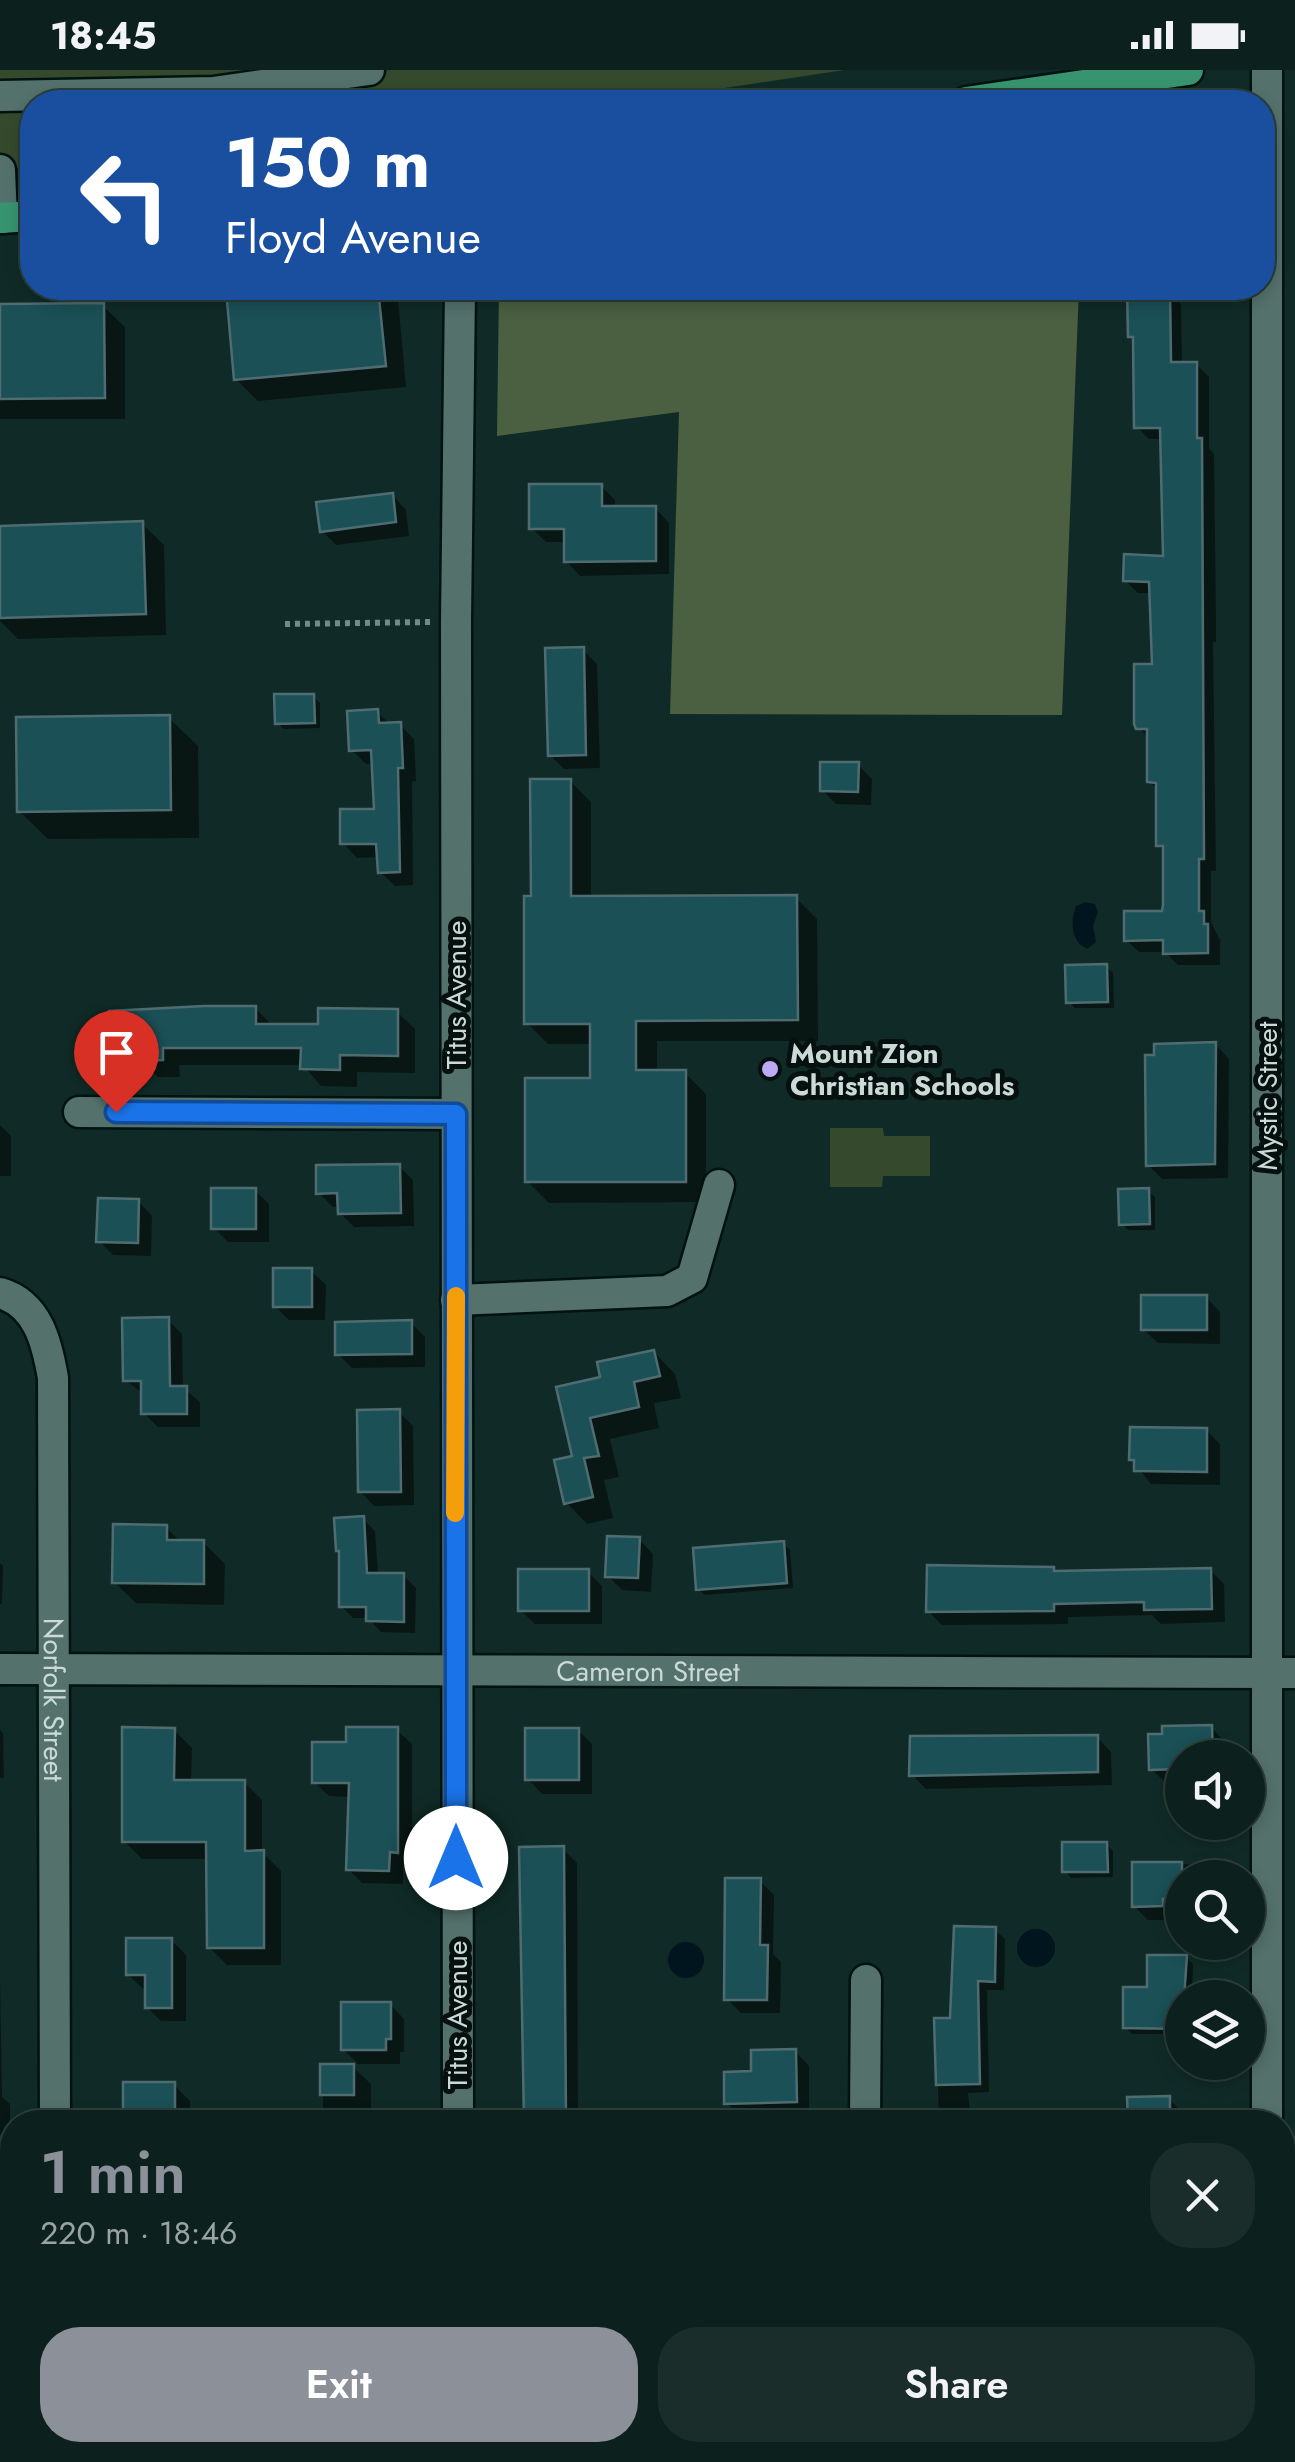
<!DOCTYPE html>
<meta charset="utf-8">
<style>
:root{--surface:#0c201d;--page:#1a2d2a;--text:#f1f3f6;--muted:#9aa3a4;--line:#2c3e3b;--accent:#8c9099}
body{margin:0;font-family:Jost,sans-serif;background:var(--page);color:var(--text);height:100vh;display:flex;flex-direction:column;font-size:38px;white-space:nowrap}
*{box-sizing:border-box;margin:0}
p{font-size:32px;color:var(--muted)}
.icon{flex:none;width:55px;height:55px;fill:none;stroke:currentColor;stroke-width:2;stroke-linecap:round;stroke-linejoin:round}
.map{position:relative;flex:1;overflow:hidden}
.details{position:absolute;left:0px;top:2040px;width:1295px;height:352px;display:flex;flex-direction:column;background:var(--surface);border-radius:40px 40px 0 0;box-shadow:0 5px 15px #0003,0 0 0 2px var(--line)}
.details>*{flex:none}
.hud{position:absolute;left:20px;top:20px;width:1255px;height:210px;border-radius:40px;box-shadow:0 5px 15px #0003,0 0 0 2px var(--line);background:#1a4fa0;color:#fff;overflow:hidden}
.controls{position:absolute;left:1165px;top:1670px;display:grid;gap:20px}
.controls a{display:grid;place-items:center;width:100px;height:100px;border-radius:50%;background:var(--surface);box-shadow:0 5px 15px #0003,0 0 0 2px var(--line);font-size:50px}
.pin{position:absolute;display:grid;place-items:center;width:85px;height:85px;color:#fff;margin:-102px -42px;border-radius:50% 50% 50% 0;rotate:-45deg;box-shadow:0 0 10px #0007}
.pin .icon{rotate:45deg}
.me{position:absolute;width:110px;margin:-55px;rotate:0deg;stroke-linejoin:round;filter:drop-shadow(0 0 8px #0008)}
.turn{display:flex;align-items:center;gap:35px;height:210px;padding:0 40px;font-size:45px}
.turn .icon{width:130px;height:130px;stroke-width:2.5}
.turn b{display:block;font-size:70px;line-height:85px}
.round{display:grid;place-items:center;flex:none;width:105px;height:105px;border-radius:40px;background:var(--page)}
.overview{display:flex;align-items:center;justify-content:space-between;height:170px;padding:0 40px}
h1{font-size:60px;font-weight:600;line-height:75px;color:var(--accent)}
.primary-button{display:flex;gap:20px;margin-top:auto;padding:20px 40px}
.primary-button a{flex:1;height:115px;border-radius:40px;background:var(--accent);color:#fff;font-size:40px;font-weight:600;line-height:115px;text-align:center}
.primary-button a+a{background:var(--page);color:var(--text)}
.status{display:flex;justify-content:space-between;align-items:center;height:70px;padding:0 50px;background:var(--surface);direction:ltr}
.status svg{height:28px;fill:currentColor}
.map>svg:first-child{display:block}
.green{fill:#354a2c}
.forest{fill:#4a6041}
.water{fill:#01151e}
.shadow{fill:#0007}
.building{fill:#1a5056;stroke:#4f6c70;stroke-width:2.5}
.lines{fill:none;stroke-linecap:round;stroke-linejoin:round}
.minor-casing{stroke:#001310;stroke-width:35}
.major-casing{stroke:#001310;stroke-width:35}
.path{stroke:#758a87;stroke-width:6;stroke-dasharray:5 5;stroke-linecap:butt}
.minor{stroke:#54716c;stroke-width:30}
.major{stroke:#389470;stroke-width:30}
.route-casing{stroke:#114b97;stroke-width:25}
.route{stroke:#1a73e8;stroke-width:18}
.slow{stroke:#f59e0b;stroke-width:18}
.poi-dot{fill:#bda9f5;stroke:#06110f;stroke-width:4}
.labels{text-anchor:middle;dominant-baseline:central;stroke-width:10;stroke-linejoin:round;paint-order:stroke}
.street-label{font-size:28px;fill:#cadad7;stroke:#06110f}
.poi-label{font-size:28px;font-weight:bold;fill:#cadad7;stroke:#06110f;text-anchor:start}
</style>
<div class="status"><b>18:45</b><svg viewBox="0 0 49 12"><path d="M0 12V9h3v3zM5 12V6h3v6zM10 12V3h3v9zM15 12V0h3v12zM26 1h20v11H26zM47 4h2v5h-2z"/></svg></div>
<div class="map">
<svg width="1295" height="2392" viewBox="0 0 1295 2392">
<rect width="100%" height="100%" fill="#102b27"/>
<g class="green">
<polygon points="0,0 844,0 632,32 32,32 32,98 0,98"/>
<polygon points="830,1058 883,1058 884,1066 930,1066 930,1106 883,1106 882,1117 830,1117"/>
</g>
<polygon class="forest" points="499,218 1079,218 1062,645 670,644 679,342 497,366"/>
<g class="water">
<path d="M1086,832l9,2 3,8 -5,14 3,16 -9,7c-16,-8 -17,-27 -11,-43z"/>
<circle cx="1036" cy="1878" r="19"/>
<circle cx="686" cy="1890" r="18"/>
</g>
<g class="shadow">
<polygon points="271,218 386,218 398,229 406,317 258,331 236,309 229,221"/>
<polygon points="1169,221 1181,234 1182,294 1196,294 1209,307 1209,378 1214,384 1216,549 1216,572 1213,572 1216,801 1211,801 1211,852 1220,870 1220,895 1178,895 1165,882 1139,882 1126,870 1164,843 1165,782 1158,775 1158,720 1149,711 1150,669 1139,658 1154,597 1152,523 1138,523 1125,510 1166,489 1163,369 1149,369 1136,356 1136,271 1130,266"/>
<polygon points="0,236 103,236 125,257 125,349 0,349"/>
<polygon points="601,416 615,430 615,438 655,438 669,453 669,504 580,506 566,491 566,472 546,472 532,458"/>
<polygon points="392,425 406,440 409,466 336,475 322,461"/>
<polygon points="142,454 164,475 166,565 18,569 0,551 0,458"/>
<polygon points="583,580 597,594 600,698 564,699 550,685"/>
<polygon points="313,626 320,633 320,658 284,659 277,653"/>
<polygon points="377,642 391,655 400,655 414,669 416,711 412,712 413,815 395,816 380,802 380,787 357,788 343,773 377,741 374,694 366,694 352,680"/>
<polygon points="169,648 198,676 199,768 48,769 19,741"/>
<polygon points="858,695 872,709 871,735 836,734 822,720"/>
<polygon points="570,711 591,732 591,828 796,828 817,849 818,971 657,971 657,1003 684,1002 706,1024 706,1132 549,1133 527,1111 593,1011 593,974 548,974 527,953 533,828"/>
<polygon points="1106,897 1113,903 1114,938 1075,938 1069,932"/>
<polygon points="255,938 273,956 320,956 397,942 415,959 415,1003 357,1002 357,1017 321,1016 303,995 179,995 180,1007 158,1007 147,996 130,997 112,979"/>
<polygon points="1215,974 1229,989 1228,1108 1162,1109 1148,1095"/>
<polygon points="0,1055 11,1066 11,1106 0,1106"/>
<polygon points="399,1096 413,1110 414,1156 354,1157 340,1143 340,1137 333,1137 319,1123"/>
<polygon points="255,1120 269,1134 269,1172 228,1172 214,1158"/>
<polygon points="1148,1121 1155,1127 1155,1160 1128,1160 1122,1154"/>
<polygon points="138,1131 152,1146 151,1186 113,1185 99,1171"/>
<polygon points="311,1201 326,1215 325,1250 289,1250 275,1236"/>
<polygon points="1206,1227 1220,1242 1220,1274 1158,1273 1143,1259"/>
<polygon points="168,1250 182,1264 183,1318 200,1332 200,1357 158,1357 144,1343 144,1324 125,1310"/>
<polygon points="411,1253 425,1267 425,1297 352,1298 338,1284"/>
<polygon points="654,1282 675,1304 681,1328 654,1333 659,1358 610,1369 619,1407 604,1410 613,1448 587,1454 566,1432 575,1388 603,1309"/>
<polygon points="399,1342 413,1356 414,1435 374,1436 360,1421"/>
<polygon points="1206,1360 1220,1374 1220,1415 1151,1414 1131,1389"/>
<polygon points="363,1449 375,1461 378,1505 403,1505 416,1518 415,1563 381,1562 368,1548 353,1548 341,1536"/>
<polygon points="166,1458 181,1472 203,1472 225,1494 224,1535 136,1533 114,1512"/>
<polygon points="639,1469 653,1484 651,1522 622,1520 608,1506"/>
<polygon points="783,1474 790,1480 793,1518 705,1525 698,1519"/>
<polygon points="0,1493 3,1496 2,1534 0,1534"/>
<polygon points="1053,1499 1057,1503 1210,1500 1224,1514 1225,1552 1161,1554 1152,1545 1068,1547 1068,1554 942,1555 928,1541"/>
<polygon points="588,1502 602,1516 602,1554 535,1554 520,1540"/>
<polygon points="1211,1657 1225,1672 1225,1688 1182,1688 1182,1713 1166,1713 1151,1699"/>
<polygon points="0,1660 3,1663 4,1708 0,1708"/>
<polygon points="174,1660 192,1678 191,1712 244,1712 262,1730 262,1782 281,1801 281,1895 227,1895 209,1877 208,1789 142,1789 124,1771"/>
<polygon points="397,1660 412,1674 412,1796 403,1796 403,1814 362,1813 348,1799 351,1727 329,1726 314,1712 349,1674"/>
<polygon points="578,1660 592,1674 592,1724 542,1724 528,1709"/>
<polygon points="1097,1667 1111,1682 1112,1715 926,1719 912,1705"/>
<polygon points="1106,1774 1113,1781 1113,1807 1071,1808 1065,1801"/>
<polygon points="522,1779 563,1779 577,1793 578,2052 525,2052"/>
<polygon points="1206,1794 1220,1808 1182,1808 1182,1842 1176,1842 1176,1850 1148,1850 1134,1836 1134,1795"/>
<polygon points="760,1811 774,1825 773,1884 781,1892 780,1943 741,1943 727,1929"/>
<polygon points="995,1860 1005,1869 1004,1920 987,1920 989,2022 968,2023 971,2052 939,2052 936,1951 953,1951"/>
<polygon points="171,1870 186,1885 186,1951 161,1951 147,1937 147,1918 142,1918 128,1904"/>
<polygon points="1186,1888 1193,1894 1192,1928 1182,1928 1182,1964 1132,1964 1125,1957 1150,1920"/>
<polygon points="0,1906 2,2027 10,2034 10,2065 0,2065"/>
<polygon points="390,1934 404,1949 404,1982 400,1982 400,1994 358,1994 343,1979"/>
<polygon points="795,1981 809,1996 809,2052 755,2052 755,2047 741,2047 727,2033 754,2004"/>
<polygon points="323,1997 353,1997 371,2014 371,2052 323,2052"/>
<polygon points="125,2015 174,2015 190,2031 190,2052 125,2052"/>
<polygon points="1130,2029 1169,2029 1183,2043 1183,2052 1130,2052"/>
<polygon points="0,2211 5,2217 5,2227 12,2234 12,2352 0,2351"/>
</g>
<g class="building">
<polygon points="244,218 378,218 386,296 234,310 226,219"/>
<polygon points="1170,218 1171,292 1197,292 1197,368 1202,368 1204,789 1199,789 1199,841 1204,841 1204,854 1208,854 1208,883 1163,884 1163,870 1124,871 1124,841 1162,841 1163,835 1163,776 1156,776 1156,713 1147,712 1147,659 1136,659 1134,654 1134,594 1152,594 1149,512 1123,511 1124,484 1163,486 1160,358 1134,358 1133,267 1128,267 1127,219"/>
<polygon points="104,233 105,328 0,329 0,234"/>
<polygon points="529,414 602,414 602,436 656,436 656,491 564,492 564,459 529,459"/>
<polygon points="393,423 396,452 320,462 316,432"/>
<polygon points="143,451 146,544 0,548 0,456"/>
<polygon points="584,577 586,685 548,686 545,578"/>
<polygon points="274,624 314,624 315,653 275,654"/>
<polygon points="378,639 379,653 401,652 403,698 398,698 400,802 378,803 376,774 340,774 340,739 374,739 371,680 349,681 347,641"/>
<polygon points="170,645 171,740 17,742 16,647"/>
<polygon points="820,692 859,692 858,722 820,721"/>
<polygon points="530,709 571,709 571,826 797,825 798,950 636,951 636,1000 686,1000 686,1112 525,1112 525,1008 590,1008 590,954 524,954 524,826 531,826"/>
<polygon points="1107,894 1108,932 1066,933 1065,895"/>
<polygon points="204,936 256,936 256,954 318,954 318,938 398,939 398,986 340,985 340,1000 300,999 301,978 163,978 163,990 138,991 137,979 110,980 109,941"/>
<polygon points="1216,972 1215,1094 1146,1096 1145,985 1154,985 1154,974"/>
<polygon points="400,1094 401,1143 338,1144 337,1123 316,1124 316,1095"/>
<rect x="211" y="1118" width="45" height="41"/>
<polygon points="1149,1118 1150,1154 1119,1155 1118,1119"/>
<polygon points="98,1128 139,1129 138,1173 96,1172"/>
<rect x="273" y="1198" width="39" height="39"/>
<rect x="1141" y="1225" width="66" height="35"/>
<polygon points="169,1247 170,1316 187,1316 187,1344 141,1344 141,1311 123,1311 122,1248"/>
<polygon points="412,1250 412,1284 335,1285 335,1252"/>
<polygon points="654,1280 660,1306 634,1312 639,1337 590,1348 599,1386 584,1388 593,1427 564,1434 554,1390 572,1386 556,1317 600,1307 597,1292"/>
<polygon points="400,1339 401,1422 358,1422 357,1340"/>
<polygon points="1130,1357 1207,1358 1207,1402 1134,1401 1134,1390 1129,1390"/>
<polygon points="364,1446 367,1503 404,1503 404,1552 366,1551 366,1537 339,1537 339,1481 336,1481 334,1448"/>
<polygon points="113,1454 167,1455 167,1470 204,1470 204,1514 112,1513"/>
<polygon points="607,1466 640,1467 638,1508 605,1507"/>
<polygon points="784,1471 787,1513 696,1520 693,1478"/>
<polygon points="927,1495 1054,1497 1054,1501 1211,1498 1212,1539 1144,1540 1144,1532 1054,1534 1054,1541 926,1542"/>
<rect x="518" y="1499" width="71" height="42"/>
<polygon points="1212,1655 1213,1688 1182,1688 1182,1699 1149,1700 1148,1664 1162,1664 1162,1656"/>
<polygon points="122,1657 175,1658 174,1710 245,1710 245,1781 264,1780 264,1878 207,1878 206,1772 122,1772"/>
<polygon points="346,1657 398,1657 398,1783 390,1782 389,1801 346,1800 349,1713 312,1713 312,1672 346,1672"/>
<rect x="525" y="1658" width="54" height="52"/>
<polygon points="1098,1665 1098,1702 909,1706 910,1666"/>
<polygon points="1062,1772 1107,1772 1108,1802 1062,1802"/>
<polygon points="564,1776 566,2052 524,2052 519,1777"/>
<polygon points="1132,1792 1182,1792 1182,1829 1163,1829 1163,1836 1132,1837"/>
<polygon points="725,1808 761,1808 760,1875 768,1875 767,1930 724,1930"/>
<polygon points="954,1856 996,1857 995,1912 978,1911 980,2014 936,2015 934,1948 950,1948"/>
<polygon points="126,1868 172,1868 172,1938 145,1938 145,1905 126,1905"/>
<polygon points="1147,1885 1187,1885 1182,1959 1123,1958 1123,1917 1147,1917"/>
<polygon points="341,1932 391,1932 391,1969 386,1969 386,1980 341,1980"/>
<polygon points="796,1979 797,2032 724,2034 724,2002 751,2001 751,1980"/>
<rect x="320" y="1994" width="34" height="31"/>
<rect x="123" y="2012" width="52" height="40"/>
<polygon points="1170,2026 1170,2052 1128,2052 1127,2027"/>
</g>
<g class="lines">
<defs>
<g id="minor">
<polyline points="0,26 213,22 369,0"/>
<polyline points="0,100 2,148"/>
<polyline points="79,1042 456,1044"/>
<path id="s1" d="M0,1223c38,11 47,50 53,85l2,744"/>
<polyline points="456,1230 667,1221 692,1208 719,1115"/>
<path id="s2" d="M0,1599l1295,4"/>
<polyline points="458,2052 456,552 460,218"/>
<polyline points="865,2052 866,1910"/>
<polyline points="1267,2052 1267,0"/>
<polyline points="1282,2260 1295,2261"/>
<polyline points="55,2380 55,2392"/>
<polyline points="460,2380 460,2392"/>
<polyline points="861,2380 861,2392"/>
<polyline points="1267,2380 1267,2392"/>
</g>
<g id="major">
<polyline points="966,32 1188,0"/>
<polyline points="0,148 32,146"/>
</g>
</defs>
<use href="#minor" class="minor-casing"/>
<use href="#major" class="major-casing"/>
<polyline class="path" points="285,554 430,552"/>
<use href="#minor" class="minor"/>
<use href="#major" class="major"/>
</g>
<g class="lines">
<defs>
<polyline id="route" points="116,1042 456,1044 456,1788"/>
</defs>
<use href="#route" class="route-casing"/>
<use href="#route" class="route"/>
<polyline class="slow" points="455,1443 456,1226"/>
</g>
<circle class="poi-dot" cx="770" cy="999" r="10"/>
<g class="labels">
<g class="street-label">
<text transform="translate(456 925) rotate(-90)">Titus Avenue</text>
<text transform="translate(1267 1026) rotate(-90)">Mystic Street</text>
<text stroke="none"><textPath href="#s2" startOffset="648">Cameron Street</textPath></text>
<text stroke="none"><textPath href="#s1" startOffset="428">Norfolk Street</textPath></text>
<text transform="translate(457 1945) rotate(-90)">Titus Avenue</text>
</g>
<g class="poi-label">
<text x="790" y="983">Mount Zion<tspan x="790" dy="32">Christian Schools</tspan></text>
</g>
</g>
</svg>
<div class="controls">
<a><svg class="icon" aria-label="sound" viewBox="0 0 24 24"><path d="M4 9h4l5-4v14l-5-4H4zM17 9q2 3 0 6"/></svg></a>
<a><svg class="icon" aria-label="search" viewBox="0 0 24 24"><circle cx="10" cy="10" r="6"/><path d="M15 15l6 6"/></svg></a>
<a><svg class="icon" aria-label="layers" viewBox="0 0 24 24"><path d="M12 4l9 5-9 5-9-5zM3 14l9 5 9-5"/></svg></a>
</div>
<div class="pin" style="left:116px;top:1042px;background:#d93025"><svg class="icon" aria-label="arrive" viewBox="0 0 24 24"><path d="M6 21V4h12l-3 4 3 4H6"/></svg></div>
<svg class="me" style="left:456px;top:1788px" viewBox="-20 -20 40 40"><circle r="19" fill="#fff"/><path d="M0-13L10 11 0 6-10 11z" fill="#1a73e8"/></svg>
<div class="hud">
<div class="turn"><svg class="icon" aria-label="left" viewBox="0 0 24 24"><path d="M17 20v-9H6M10 6l-5 5 5 5"/></svg><div><b>150 m</b>Floyd Avenue</div></div>
</div>
<section class="details">
<div class="overview"><div><h1>1 min</h1><p>220 m · 18:46</p></div><a class="round"><svg class="icon" aria-label="close" viewBox="0 0 24 24"><path d="M6 6l12 12M18 6L6 18"/></svg></a></div>
<div class="primary-button"><a>Exit</a><a>Share</a></div>
</section>
</div>
